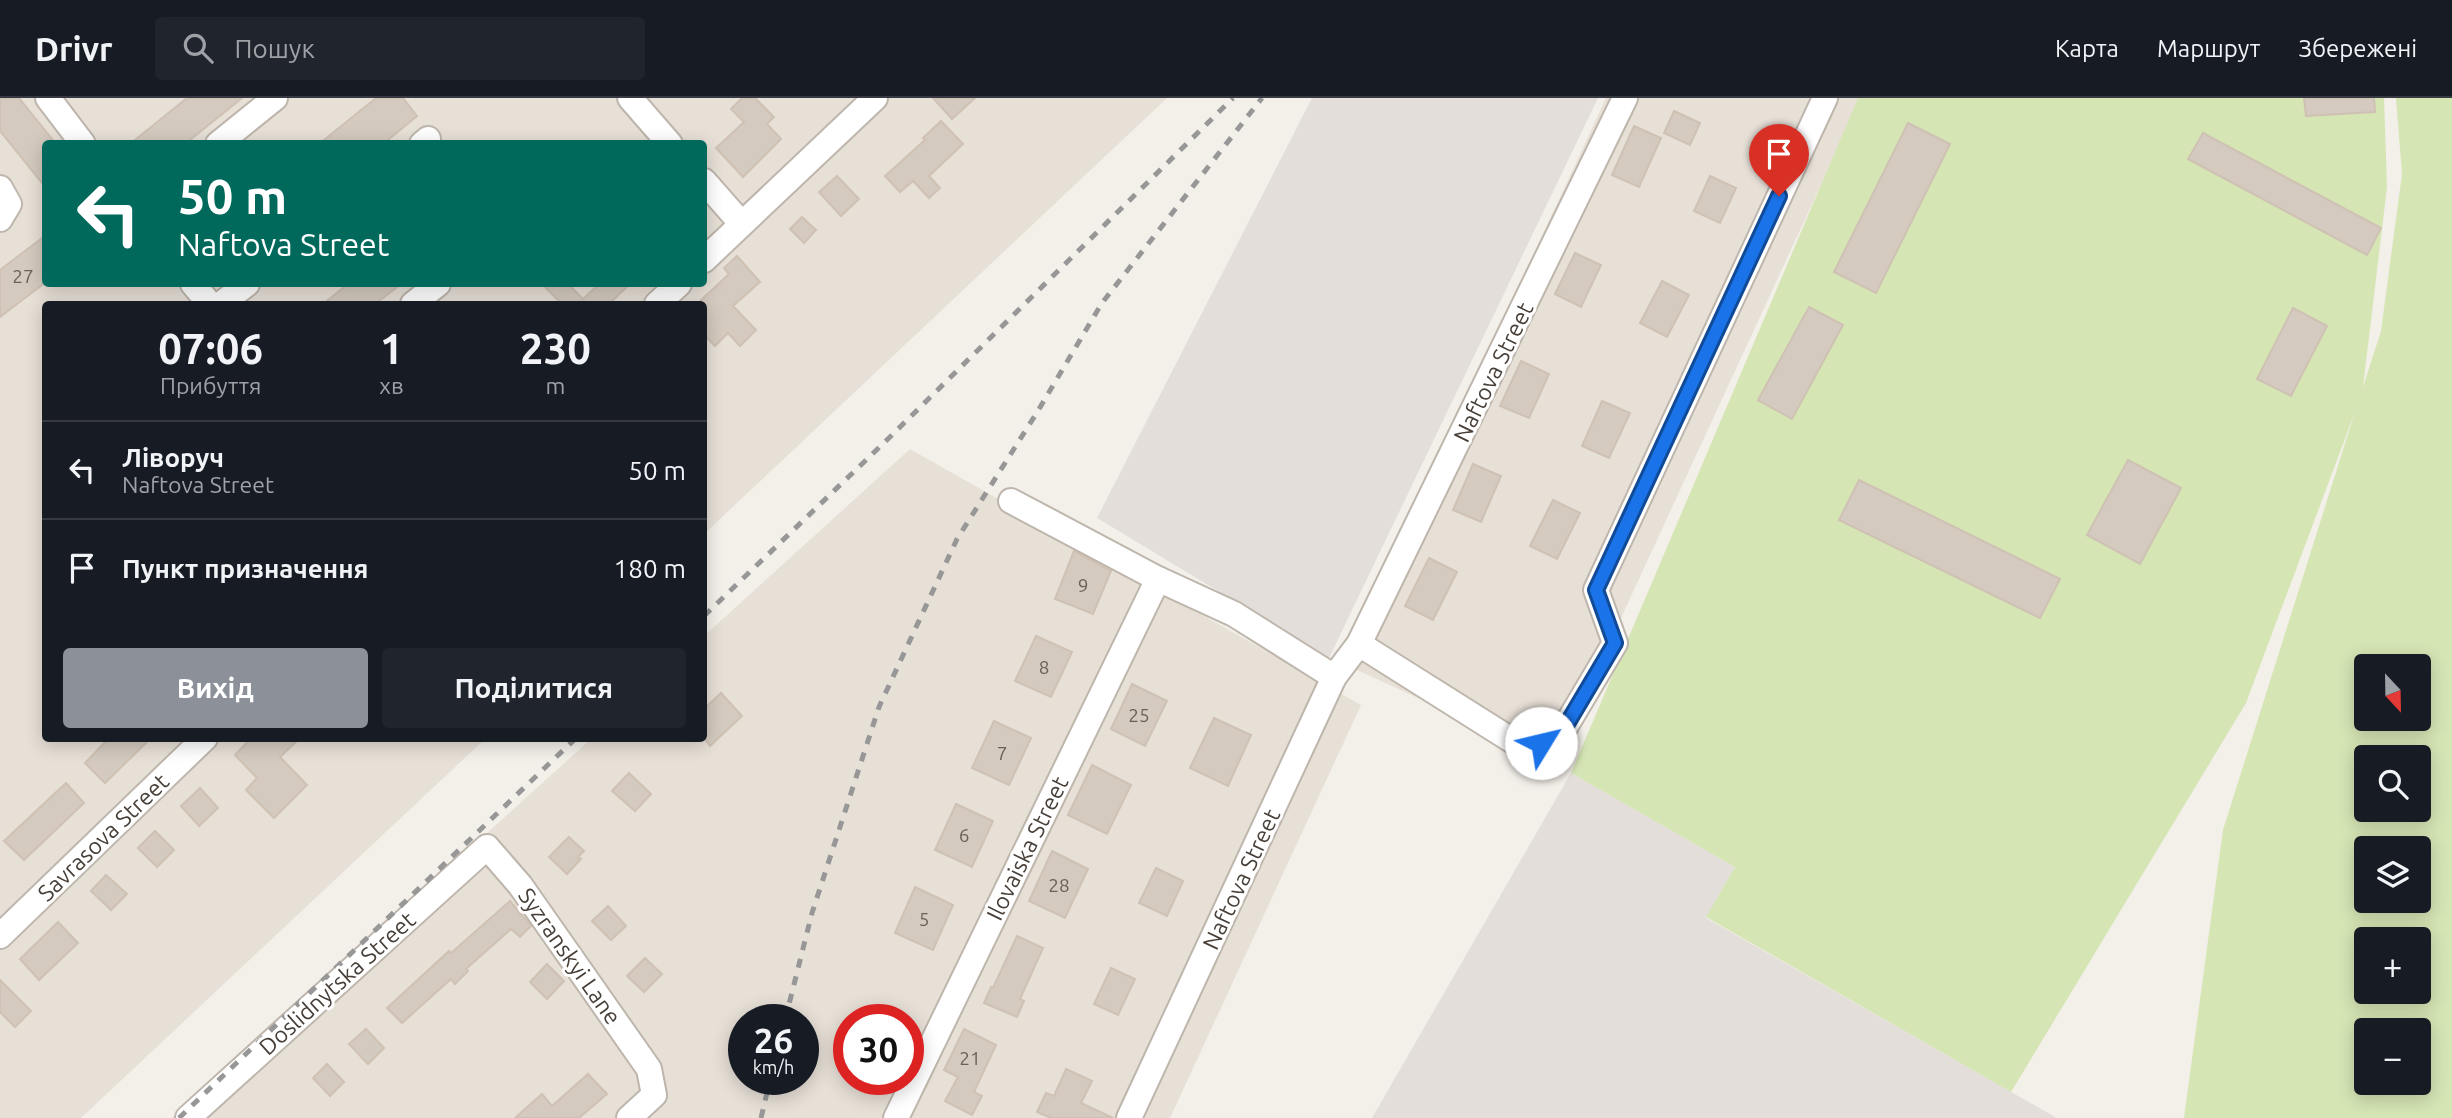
<!DOCTYPE html>
<html lang="uk">
<meta charset="utf-8">
<style>
:root{--surface:#171b24;--page:#20242c;--text:#f1f3f6;--muted:#9ea1a6;--line:#363941;--accent:#8c9099}
body{margin:0;font-family:Ubuntu,sans-serif;background:var(--page);color:var(--text);height:100vh;display:flex;flex-direction:column;font-size:26px;white-space:nowrap}
*{box-sizing:border-box;margin:0}
p{font-size:23px;color:var(--muted)}
.icon{flex:none;width:38px;height:38px;fill:none;stroke:currentColor;stroke-width:2;stroke-linecap:round;stroke-linejoin:round}
.map{position:relative;flex:1;overflow:hidden}
.side{position:absolute;left:42px;top:203px;width:665px;height:441px;display:flex;flex-direction:column;background:var(--surface);border-radius:7px;box-shadow:0 4px 18px #0003}
.side>*{flex:none}
.guide{position:absolute;left:42px;top:42px;width:665px;height:147px;border-radius:7px;box-shadow:0 4px 18px #0003;background:#00695c;color:#fff;overflow:hidden}
.needle{width:46px;rotate:158deg}
.controls{position:absolute;left:2354px;top:556px;display:grid;gap:14px}
.controls a{display:grid;place-items:center;width:77px;height:77px;border-radius:7px;background:var(--surface);box-shadow:0 4px 18px #0003;font-size:35px}
.speed{position:absolute;left:728px;top:906px;display:flex;gap:14px;font-size:35px;font-weight:700;text-align:center}
.speed>*{display:grid;place-content:center;width:91px;height:91px;border-radius:50%;background:var(--surface);box-shadow:0 4px 18px #0003;line-height:1}
.speed small{font-size:18px;font-weight:400}
.speed .limit{border:10px solid #d22;background:#fff;color:#111}
.pin{position:absolute;display:grid;place-items:center;width:60px;height:60px;color:#fff;margin:-72px -30px;border-radius:50% 50% 50% 0;rotate:-45deg;box-shadow:0 0 7px #0007}
.pin .icon{rotate:45deg}
.me{position:absolute;width:77px;margin:-38px;rotate:54deg;stroke-linejoin:round;filter:drop-shadow(0 0 5px #0008)}
.turn{display:flex;align-items:center;gap:24px;height:147px;padding:0 21px;font-size:32px}
.turn .icon{width:91px;height:91px;stroke-width:2.5}
.turn b{display:block;font-size:49px;line-height:60px}
.eta{display:flex;justify-content:space-evenly;align-items:center;height:119px;text-align:center}
.eta b{font-size:42px;font-weight:600;line-height:49px}
.button{display:flex;gap:14px;margin-top:auto;padding:14px 21px}
.button a{flex:1;height:80px;border-radius:7px;background:var(--accent);color:#fff;font-size:28px;font-weight:600;line-height:80px;text-align:center}
.button a+a{background:var(--page);color:var(--text)}
ul{padding:0;list-style:none}
li{display:flex;align-items:center;gap:21px;height:98px;padding:0 21px;border-top:2px solid var(--line)}
li div{flex:1}
li b{display:block;font-size:26px}
li em{font-style:normal}
header{display:flex;align-items:center;gap:42px;box-sizing:border-box;height:98px;padding:0 35px;background:var(--surface);border-bottom:2px solid var(--line)}
header strong{font-size:33px}
nav{display:flex;gap:38px;margin-inline-start:auto;font-size:24px}
.search{width:490px;height:63px;background:var(--page);display:flex;align-items:center;gap:18px;box-sizing:border-box;padding:0 24px;border-radius:7px;color:var(--muted);font-size:26px}
.map>svg:first-child{display:block}
.residential{fill:#e7e0d7;fill-rule:evenodd}
.industrial{fill:#e3deda}
.green{fill:#d5e5b4;fill-rule:evenodd}
.building{fill:#d4cabf;stroke:#cfc1b3;stroke-width:2}
.lines{fill:none;stroke-linecap:round;stroke-linejoin:round}
.minor-casing{stroke:#beb6ac;stroke-width:28}
.minor{stroke:#fff;stroke-width:24}
.rail{stroke:#979797;stroke-width:5;stroke-dasharray:9 9;stroke-linecap:butt}
.route-casing{stroke:#114b97;stroke-width:18}
.route{stroke:#1a73e8;stroke-width:12}
.labels{text-anchor:middle;dominant-baseline:central;stroke-width:6;stroke-linejoin:round;paint-order:stroke}
.number-label{font-size:19px;fill:#6a625a}
.street-label{font-size:23px;fill:#473f38;stroke:#fff}
</style>
<header>
<strong>Drivr</strong>
<div class="search"><svg class="icon" aria-label="search" viewBox="0 0 24 24"><circle cx="10" cy="10" r="6"/><path d="M15 15l6 6"/></svg>Пошук</div>
<nav><a>Карта</a><a>Маршрут</a><a>Збережені</a></nav>
</header>
<div class="map">
<svg width="2452" height="1020" viewBox="0 0 2452 1020">
<rect width="100%" height="100%" fill="#f3efe9"/>
<g class="residential">
<path d="M0,0h1167l-463,436v-230h-658v434l439,1 -404,379h-81zM46,46h658v140h-658z"/>
<polygon points="1606,0 1861,0 1555,663 1344,566"/>
<path d="M910,351l451,256 -191,413h-998l419,-379 113,-1v-102zM744,922h59v60h-59zM849,922h59v60h-59z"/>
</g>
<g class="industrial">
<polygon points="1312,0 1598,0 1329,560 1097,420"/>
<polygon points="1571,675 1735,769 1706,820 2057,1020 1372,1020"/>
</g>
<path class="green" d="M1858,0h526l3,89 -24,200 18,-56 21,-157 -6,-76h56v1020h-268l39,-288 132,-418 -109,291 -235,389 -305,-175 29,-50 -164,-94zM2366,569h52v52h-52zM2366,660h52v52h-52zM2366,751h52v52h-52zM2366,842h52v52h-52zM2366,933h52v52h-52z"/>
<g class="building">
<polygon points="0,0 19,0 56,46 46,46 46,90 0,33"/>
<polygon points="187,0 242,0 185,46 130,46"/>
<polygon points="376,0 403,0 417,18 383,46 319,46"/>
<polygon points="742,0 755,0 774,19 767,26 781,41 743,79 716,50 744,24 731,11"/>
<polygon points="933,0 975,0 952,21"/>
<polygon points="2304,0 2374,0 2375,14 2306,18"/>
<polygon points="1674,13 1700,25 1690,47 1664,35"/>
<polygon points="941,23 963,46 929,78 940,90 929,100 913,83 900,94 885,78 925,42 923,40"/>
<polygon points="1908,25 1950,46 1876,195 1834,174"/>
<polygon points="1634,28 1661,40 1639,89 1612,77"/>
<polygon points="2203,35 2381,130 2367,157 2188,61"/>
<polygon points="837,78 859,101 841,118 819,94"/>
<polygon points="1710,78 1736,90 1720,125 1694,113"/>
<polygon points="802,119 816,132 804,145 790,131"/>
<polygon points="46,137 46,184 0,219 0,172"/>
<polygon points="1575,155 1601,167 1581,209 1555,196"/>
<polygon points="737,158 760,184 733,208 756,232 740,248 728,235 715,248 704,237 704,206 699,204 729,176 724,170"/>
<polygon points="1662,183 1689,197 1667,239 1640,225"/>
<polygon points="348,186 401,186 375,206 323,206"/>
<polygon points="542,186 568,186 583,201 599,186 630,186 609,206 562,206"/>
<polygon points="1809,209 1843,227 1792,321 1758,302"/>
<polygon points="2293,210 2327,228 2291,298 2257,281"/>
<polygon points="1521,263 1549,276 1529,320 1500,308"/>
<polygon points="1602,303 1630,315 1609,360 1582,348"/>
<polygon points="2128,362 2181,390 2140,466 2087,437"/>
<polygon points="1473,366 1501,378 1481,424 1453,412"/>
<polygon points="1859,382 2060,481 2040,520 1839,422"/>
<polygon points="1553,402 1580,415 1557,461 1530,448"/>
<polygon points="1074,453 1111,473 1093,516 1055,501"/>
<polygon points="1429,460 1457,474 1433,522 1405,508"/>
<polygon points="1036,538 1072,554 1051,599 1015,583"/>
<polygon points="1132,586 1167,603 1145,648 1111,631"/>
<polygon points="721,595 742,618 710,648 704,640 704,611"/>
<polygon points="1214,620 1251,637 1228,688 1190,670"/>
<polygon points="994,623 1031,640 1009,687 972,670"/>
<polygon points="109,640 151,640 105,685 85,665"/>
<polygon points="251,640 300,640 280,659 307,687 274,720 246,692 257,680 235,657"/>
<polygon points="1092,667 1131,687 1107,736 1068,717"/>
<polygon points="629,675 651,696 635,713 612,693"/>
<polygon points="66,685 84,705 24,762 4,743"/>
<polygon points="200,690 218,710 199,728 181,708"/>
<polygon points="956,706 993,723 972,769 935,752"/>
<polygon points="155,733 174,752 157,769 138,750"/>
<polygon points="569,739 584,753 578,759 581,761 567,776 549,759"/>
<polygon points="1052,753 1088,771 1065,820 1029,803"/>
<polygon points="1156,770 1183,783 1167,818 1139,805"/>
<polygon points="106,777 127,796 111,812 91,793"/>
<polygon points="915,789 953,807 933,852 895,835"/>
<polygon points="510,803 531,828 520,839 511,831 466,871 468,873 455,886 451,881 402,925 387,910 449,853 451,855"/>
<polygon points="608,808 626,828 611,842 592,823"/>
<polygon points="58,824 78,845 39,882 20,861"/>
<polygon points="1017,838 1043,850 1020,901 1024,903 1017,919 984,905 991,889 993,890"/>
<polygon points="645,860 662,876 644,894 627,878"/>
<polygon points="547,866 564,883 547,901 530,884"/>
<polygon points="1111,870 1135,881 1118,917 1094,906"/>
<polygon points="0,882 31,913 15,929 0,914"/>
<polygon points="366,931 384,950 368,966 349,946"/>
<polygon points="964,931 996,947 974,994 982,998 972,1017 945,1003 958,979 944,972"/>
<polygon points="327,966 344,984 330,998 313,980"/>
<polygon points="1066,971 1092,983 1081,1005 1113,1020 1051,1020 1037,1014 1046,995 1054,998"/>
<polygon points="588,976 607,996 579,1020 515,1020 542,996 552,1008"/>
</g>
<g class="lines">
<defs>
<g id="minor">
<polyline points="48,0 83,46"/>
<polyline points="630,0 670,46"/>
<polyline points="218,46 275,0"/>
<polyline points="422,46 428,41"/>
<polyline points="704,83 741,125"/>
<polyline points="0,90 9,106 0,121"/>
<polyline points="704,162 875,0"/>
<polyline points="193,186 210,206"/>
<polyline points="221,206 247,186"/>
<polyline points="413,206 438,186"/>
<polyline points="657,206 679,186"/>
<polyline points="1011,403 1158,481 1234,516 1334,579"/>
<polyline points="1359,546 1524,650 1558,641 1615,545 1596,492 1825,0"/>
<polyline points="0,838 205,640"/>
<polyline points="188,1020 487,749 520,787 649,971 654,997 629,1020"/>
<polyline points="896,1020 1158,481"/>
<polyline points="1129,1020 1334,579 1359,546 1625,0"/>
</g>
</defs>
<use href="#minor" class="minor-casing"/>
<use href="#minor" class="minor"/>
<g class="rail">
<polyline points="704,518 892,337 1233,0"/>
<polyline points="785,922 812,815 879,609 957,441 1036,316 1102,205 1262,0"/>
<polyline points="179,1020 576,640"/>
<polyline points="761,1020 770,982"/>
</g>
</g>
<g class="lines">
<defs>
<polyline id="route" points="1541,645 1558,641 1615,545 1596,492 1779,98"/>
</defs>
<use href="#route" class="route-casing"/>
<use href="#route" class="route"/>
</g>
<g class="labels">
<g class="number-label">
<text x="23" y="178">27</text>
<text x="1083" y="487">9</text>
<text x="1044" y="569">8</text>
<text x="1139" y="617">25</text>
<text x="1002" y="655">7</text>
<text x="964" y="737">6</text>
<text x="1059" y="787">28</text>
<text x="924" y="821">5</text>
<text x="970" y="960">21</text>
</g>
<g class="street-label">
<text transform="translate(1493 274) rotate(-64)">Naftova Street</text>
<text transform="translate(103 739) rotate(-44)">Savrasova Street</text>
<text transform="translate(1027 750) rotate(-64)">Ilovaiska Street</text>
<text transform="translate(1241 781) rotate(-65)">Naftova Street</text>
<text transform="translate(570 858) rotate(55)">Syzranskyi Lane</text>
<text transform="translate(337 885) rotate(-42)">Doslidnytska Street</text>
</g>
</g>
</svg>
<div class="controls">
<a><svg class="needle" viewBox="-14 -14 28 28"><path d="M0-13l5 13h-10z" fill="#e53935"/><path d="M0 13l5-13h-10z" fill="#9ea1a6"/></svg></a>
<a><svg class="icon" aria-label="search" viewBox="0 0 24 24"><circle cx="10" cy="10" r="6"/><path d="M15 15l6 6"/></svg></a>
<a><svg class="icon" aria-label="layers" viewBox="0 0 24 24"><path d="M12 4l9 5-9 5-9-5zM3 14l9 5 9-5"/></svg></a>
<a>+</a>
<a>−</a>
</div>
<div class="speed"><div>26<small>km/h</small></div><div class="limit">30</div></div>
<div class="pin" style="left:1779px;top:98px;background:#d93025"><svg class="icon" aria-label="arrive" viewBox="0 0 24 24"><path d="M6 21V4h12l-3 4 3 4H6"/></svg></div>
<svg class="me" style="left:1541px;top:645px" viewBox="-20 -20 40 40"><circle r="19" fill="#fff"/><path d="M0-13L10 11 0 6-10 11z" fill="#1a73e8"/></svg>
<div class="guide">
<div class="turn"><svg class="icon" aria-label="left" viewBox="0 0 24 24"><path d="M17 20v-9H6M10 6l-5 5 5 5"/></svg><div><b>50 m</b>Naftova Street</div></div>
</div>
<section class="side">
<div class="eta">
<div><b>07:06</b><p>Прибуття</p></div>
<div><b>1</b><p>хв</p></div>
<div><b>230</b><p>m</p></div>
</div>
<ul>
<li><svg class="icon" aria-label="left" viewBox="0 0 24 24"><path d="M17 20v-9H6M10 6l-5 5 5 5"/></svg><div><b>Ліворуч</b><p>Naftova Street</p></div><em>50 m</em></li>
<li><svg class="icon" aria-label="arrive" viewBox="0 0 24 24"><path d="M6 21V4h12l-3 4 3 4H6"/></svg><div><b>Пункт призначення</b></div><em>180 m</em></li>
</ul>
<div class="button"><a>Вихід</a><a>Поділитися</a></div>
</section>
</div>
